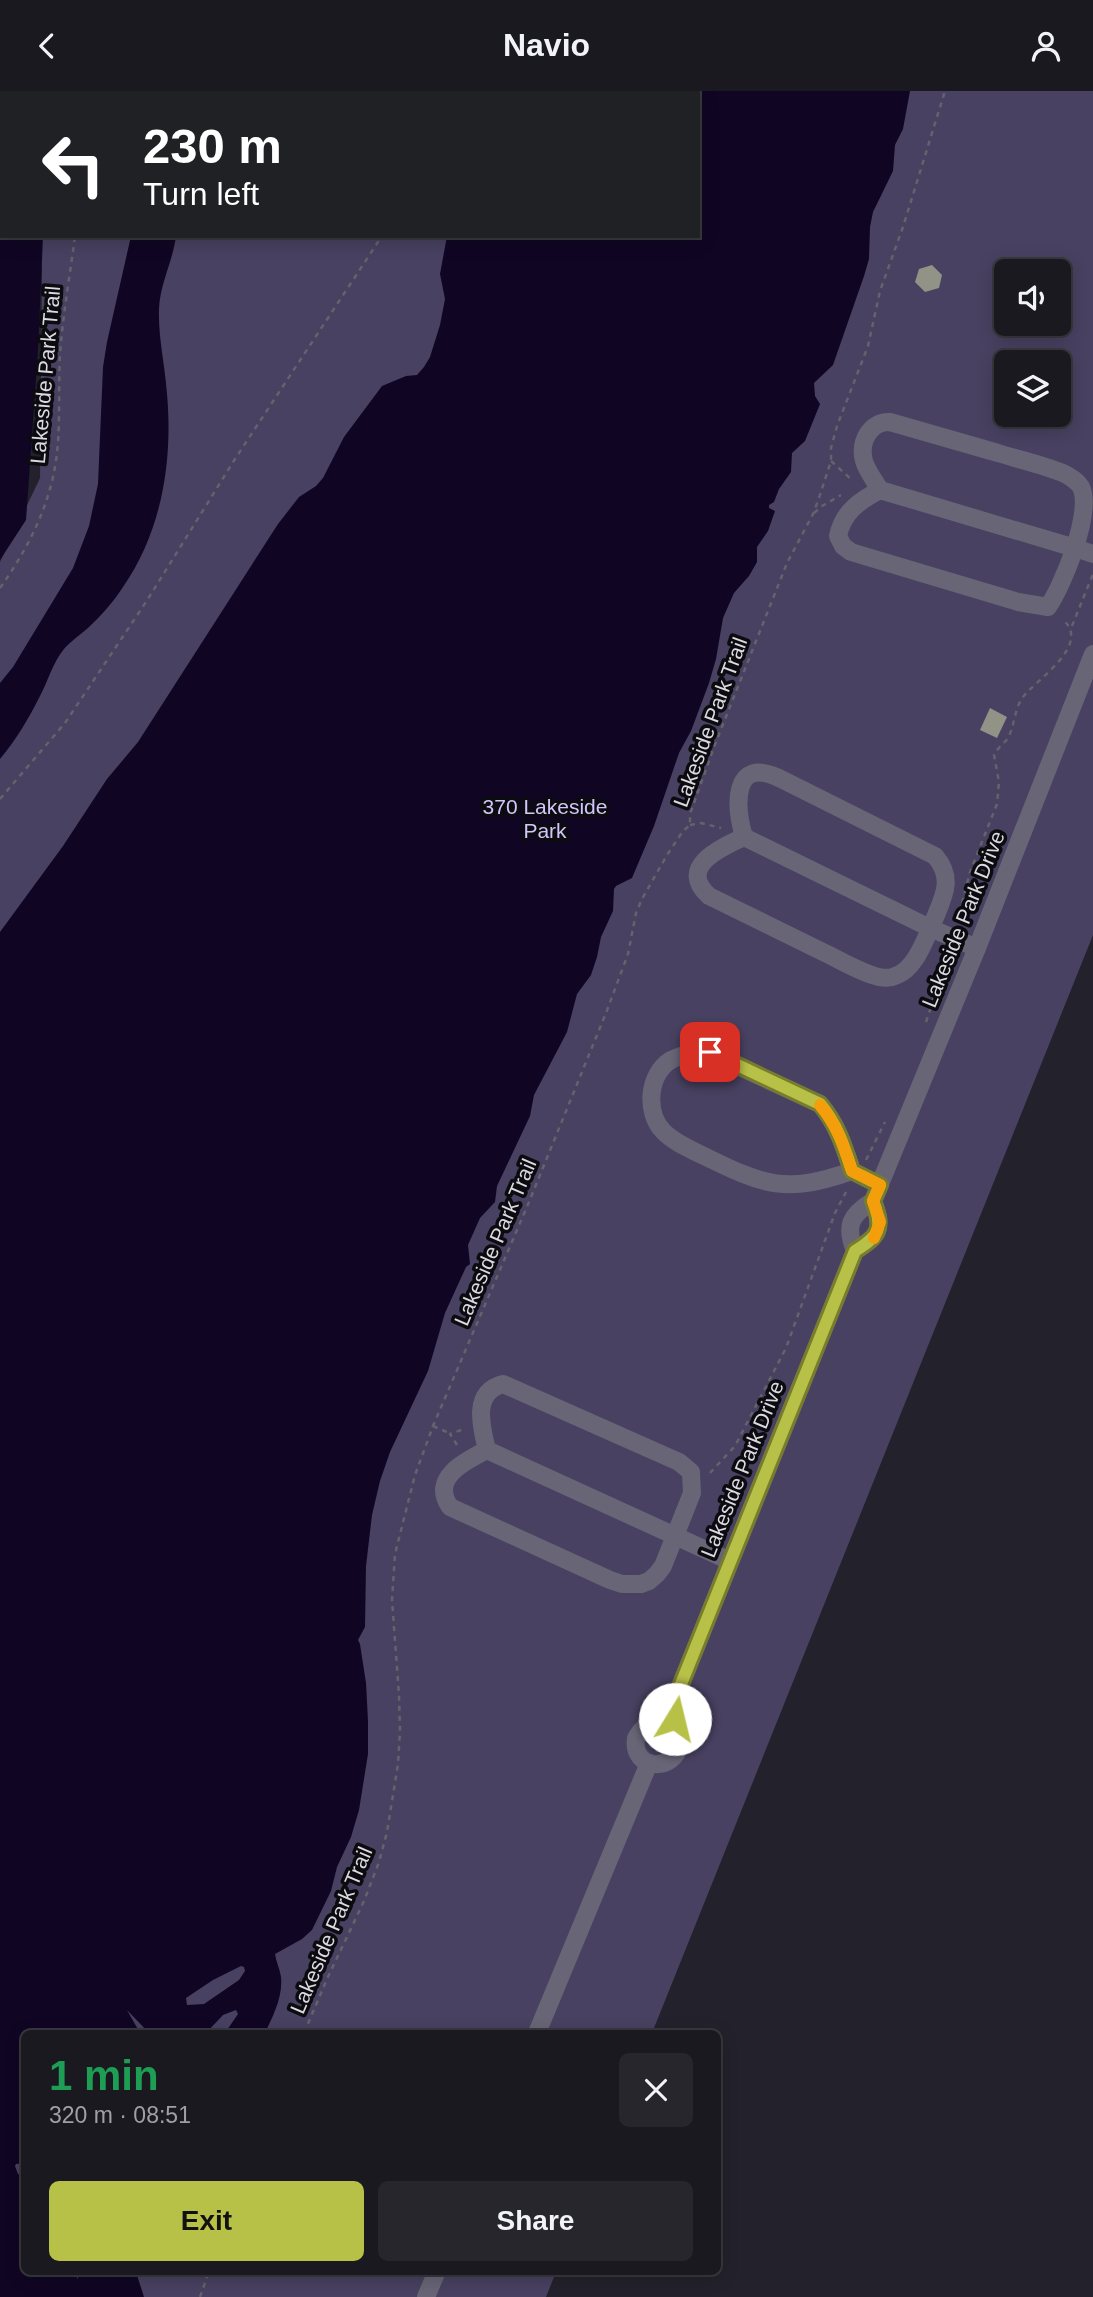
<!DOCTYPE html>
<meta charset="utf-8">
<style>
:root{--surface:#1a1920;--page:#27262d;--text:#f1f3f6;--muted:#9fa0a5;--line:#38383e;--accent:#b8c147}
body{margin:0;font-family:Helvetica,sans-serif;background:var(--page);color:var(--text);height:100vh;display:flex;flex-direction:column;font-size:26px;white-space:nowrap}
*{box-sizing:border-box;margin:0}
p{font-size:23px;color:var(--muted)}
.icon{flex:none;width:38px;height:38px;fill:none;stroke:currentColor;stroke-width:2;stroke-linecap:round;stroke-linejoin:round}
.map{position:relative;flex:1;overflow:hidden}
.side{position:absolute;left:21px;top:1939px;width:700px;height:245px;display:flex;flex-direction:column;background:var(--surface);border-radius:10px;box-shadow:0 4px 18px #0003,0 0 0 2px var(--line)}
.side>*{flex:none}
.hud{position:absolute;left:0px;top:0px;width:700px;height:147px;box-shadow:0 4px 18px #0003,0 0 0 2px var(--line);background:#202124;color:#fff;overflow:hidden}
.fabs{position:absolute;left:994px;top:168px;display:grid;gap:14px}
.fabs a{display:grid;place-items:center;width:77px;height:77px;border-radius:10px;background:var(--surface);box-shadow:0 4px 18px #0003,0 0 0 2px var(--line);font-size:35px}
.pin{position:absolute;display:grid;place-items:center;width:60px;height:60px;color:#fff;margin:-30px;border-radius:14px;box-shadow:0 4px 10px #0006}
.me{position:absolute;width:77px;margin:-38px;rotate:9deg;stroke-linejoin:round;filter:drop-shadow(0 0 5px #0008)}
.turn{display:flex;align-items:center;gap:24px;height:147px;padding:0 28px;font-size:32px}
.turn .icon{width:91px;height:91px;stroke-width:2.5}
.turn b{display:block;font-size:49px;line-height:60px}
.round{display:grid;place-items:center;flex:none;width:74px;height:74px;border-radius:10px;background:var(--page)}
.overview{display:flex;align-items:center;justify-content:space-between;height:119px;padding:0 28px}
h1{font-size:42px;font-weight:700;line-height:52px;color:#1e9e55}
.button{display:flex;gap:14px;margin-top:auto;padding:14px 28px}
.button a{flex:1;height:80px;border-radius:10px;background:var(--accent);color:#111;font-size:28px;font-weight:700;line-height:80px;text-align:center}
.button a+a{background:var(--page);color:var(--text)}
header{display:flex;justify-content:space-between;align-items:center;height:91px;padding:0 28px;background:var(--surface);font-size:32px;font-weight:700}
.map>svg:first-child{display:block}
.green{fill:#484161;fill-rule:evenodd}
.water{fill:#100624;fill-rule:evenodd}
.building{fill:#919386}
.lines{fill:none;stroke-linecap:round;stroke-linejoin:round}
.path{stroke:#64636c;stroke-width:2.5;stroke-dasharray:5 5;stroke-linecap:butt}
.minor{stroke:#686576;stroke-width:18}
.route-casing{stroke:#787d2e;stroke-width:18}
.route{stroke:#b8c147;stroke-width:12}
.slow{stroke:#f59e0b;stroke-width:12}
.labels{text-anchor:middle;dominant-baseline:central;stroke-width:7;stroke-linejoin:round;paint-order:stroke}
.street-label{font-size:21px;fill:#dbdae1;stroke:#0c0b10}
.park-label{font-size:21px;fill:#d1c6fa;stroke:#0c0b10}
</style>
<header><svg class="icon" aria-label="back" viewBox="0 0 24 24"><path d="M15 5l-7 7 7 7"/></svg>Navio<svg class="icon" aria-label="person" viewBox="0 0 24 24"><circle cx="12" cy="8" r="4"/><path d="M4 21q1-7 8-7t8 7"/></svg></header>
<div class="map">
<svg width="1093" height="2206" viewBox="0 0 1093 2206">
<rect width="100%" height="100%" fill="#23212b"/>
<path class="green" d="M31,0h1062v844l-441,1098h-628v238l532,1 -10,25h-546v-1735l40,-84 2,-207 -2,-35h658v-143h-666zM1006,180h53v53h-53zM1006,271h53v53h-53z"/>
<g class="water">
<polygon points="0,0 40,0 40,2 2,2 2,145 43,145 38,260 26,429 0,469"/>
<path d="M450,0h460l-7,38 -8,16 -2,26 -20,41 -3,15 -1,32 -5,17 -31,89 -19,18 1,13 5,8 -15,37 -13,12 -1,19 -12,17 -5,13 -5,3v3l6,3 -7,20 -11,16v15l-8,14 -15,17 -11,25 -7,41 -7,24 -18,48 -12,22 -25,73 -22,52 -16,8 -2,3 -1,22 -12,26 -4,20 -6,18 -14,19 -10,38 -33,63 -4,21 -33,70 -2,16 -15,16 -12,27 2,19 -4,3 -21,46 -17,58 -38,81 -10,29 -8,34 -6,51 -1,61 -7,13 2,4 6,39 2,38v33l-9,56 -8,27 -14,30 -6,24 -19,39 -10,9 -27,15c1,8 5,15 6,23 2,20 -8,39 -16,56h-40l13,-19 -2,-4 -13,5 -17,18h-57l-22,-23 13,23h-116v130l-8,1 -1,2 3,8 6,3v94l49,1 5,7v-7h58l8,25h-144v-1365l63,-86 44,-67 31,-37 140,-218 21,-27 17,-11 7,-8 21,-41 38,-51 24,-10 11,-1 7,-8 6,-10 10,-32 5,-26 -5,-25 7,-38h251v-143h-248zM241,1875l3,1 1,4 -6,9 -35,24 -17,1 -1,-7 27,-18z"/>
<path d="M131,145h45c-3,25 -16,47 -17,73 -1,28 6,56 8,85 6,66 -5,137 -44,193 -9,14 -22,29 -35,41 -7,6 -17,13 -24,21 -11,13 -16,32 -24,47 -11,22 -24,44 -40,63v-76l13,-16 60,-99 16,-42 9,-42 5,-117 4,-25z"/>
</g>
<g class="building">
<polygon points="932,174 942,184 939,197 925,201 915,191 919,178"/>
<polygon points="990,617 1007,626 997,647 980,639"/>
</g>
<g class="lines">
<g class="path">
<polyline points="75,0 76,2"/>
<polyline points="413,2 413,0"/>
<polyline points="831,370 852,389"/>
<polyline points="814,422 822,415 841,404"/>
<path d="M0,497c27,-38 49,-80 56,-127 5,-35 2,-72 4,-107 3,-40 10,-79 15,-118"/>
<polyline points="1072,535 1093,483"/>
<polyline points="0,708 65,632 146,511 235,368 382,145"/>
<polyline points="690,734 701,732 721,737"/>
<path d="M957,831l13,-50 27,-68 2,-22 -5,-27c4,-8 10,-11 14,-17 7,-13 6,-29 15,-41 14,-18 70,-53 39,-78"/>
<polyline points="926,931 948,864"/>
<polyline points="866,1069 885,1031"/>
<polyline points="433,1335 449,1342"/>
<polyline points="457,1354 450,1343 464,1338"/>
<polyline points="710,1382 735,1355 786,1257 835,1122 846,1101"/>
<polyline points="304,1942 327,1888 364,1810 379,1771 387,1741 398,1673 400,1640 399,1604 392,1509 395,1463 415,1384 433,1335 529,1111 606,922 628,863 636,822 642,808 667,764 683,740 690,734 690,723 714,656 787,472 813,423 819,407 831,370 831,357 837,335 868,255 880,200 903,136 945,0"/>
<polyline points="200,2206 209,2180"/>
</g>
<g class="minor">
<path d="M880,399c-5,-9 -13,-19 -16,-29 -5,-19 6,-40 26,-39 36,10 72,21 108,31 22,7 46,12 67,21 7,4 12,7 16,13 12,25 -18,98 -33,120l-30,-5 -167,-50 -8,-6 -5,-10c5,-24 21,-35 42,-46l195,58 18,6"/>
<path d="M744,746c-24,11 -67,30 -35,59 39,19 77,38 116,57 17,8 36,20 54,24 5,1 12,1 16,-1 21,-7 30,-37 39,-56 10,-24 20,-42 1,-64l-156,-78c-47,-22 -44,28 -35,59l186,91 47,20"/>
<path d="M852,1080c-66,23 -87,15 -148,-15 -14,-7 -31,-14 -41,-25 -18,-19 -15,-57 8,-71 10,-5 25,-8 37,-8 10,1 24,11 34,16 26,12 52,24 78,36 17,20 24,42 32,67l27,14"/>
<path d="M873,1110c11,28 6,35 -18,50 -10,-25 -5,-36 18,-50l104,-253 116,-294"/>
<path d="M503,1293l176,78 12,10 1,21 -29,73 -6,8 -8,7 -8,3h-19l-12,-4 -160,-73c-20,-29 15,-46 37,-57 -6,-24 -15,-58 16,-66z"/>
<polyline points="487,1359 730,1470"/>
<path d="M673,1613c1,12 9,27 7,39 -4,30 -49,28 -44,-5 10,-18 26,-17 37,-34l182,-453"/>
<polyline points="537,1942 649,1672"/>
<polyline points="426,2206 437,2180"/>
</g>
</g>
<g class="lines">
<defs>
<path id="route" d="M675,1628l-2,-15 182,-453c24,-15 29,-22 18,-50l7,-16 -28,-14c-8,-25 -15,-47 -32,-67l-110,-52"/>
</defs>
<use href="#route" class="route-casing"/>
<use href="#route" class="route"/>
<path class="slow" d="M820,1014c17,20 24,41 32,66l28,14 -7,16 7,21 -6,16"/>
</g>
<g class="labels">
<g class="street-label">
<text transform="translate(45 284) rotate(-85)">Lakeside Park Trail</text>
<text transform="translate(710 631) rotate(-70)">Lakeside Park Trail</text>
<text transform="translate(963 828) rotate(-68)">Lakeside Park Drive</text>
<text transform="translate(495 1151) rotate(-67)">Lakeside Park Trail</text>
<text transform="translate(742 1378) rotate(-68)">Lakeside Park Drive</text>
<text transform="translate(331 1839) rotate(-67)">Lakeside Park Trail</text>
</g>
<g class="park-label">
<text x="545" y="715">370 Lakeside<tspan x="545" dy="24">Park</tspan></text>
</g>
</g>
</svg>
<div class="fabs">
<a><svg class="icon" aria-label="sound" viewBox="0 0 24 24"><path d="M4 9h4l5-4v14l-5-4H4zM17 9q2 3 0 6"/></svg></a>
<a><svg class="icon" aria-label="layers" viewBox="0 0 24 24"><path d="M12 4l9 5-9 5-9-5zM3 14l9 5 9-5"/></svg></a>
</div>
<div class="pin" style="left:710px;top:961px;background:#d93025"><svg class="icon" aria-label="arrive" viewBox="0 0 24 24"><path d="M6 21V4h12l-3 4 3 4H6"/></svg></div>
<svg class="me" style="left:675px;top:1628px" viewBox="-20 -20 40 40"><circle r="19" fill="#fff"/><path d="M0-13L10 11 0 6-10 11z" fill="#b8c147"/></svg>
<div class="hud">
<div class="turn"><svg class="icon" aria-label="left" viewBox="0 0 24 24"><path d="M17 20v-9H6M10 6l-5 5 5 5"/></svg><div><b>230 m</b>Turn left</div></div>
</div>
<section class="side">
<div class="overview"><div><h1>1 min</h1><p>320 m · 08:51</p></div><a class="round"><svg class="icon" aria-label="close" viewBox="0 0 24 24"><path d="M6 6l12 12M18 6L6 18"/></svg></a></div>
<div class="button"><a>Exit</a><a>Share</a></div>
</section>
</div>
